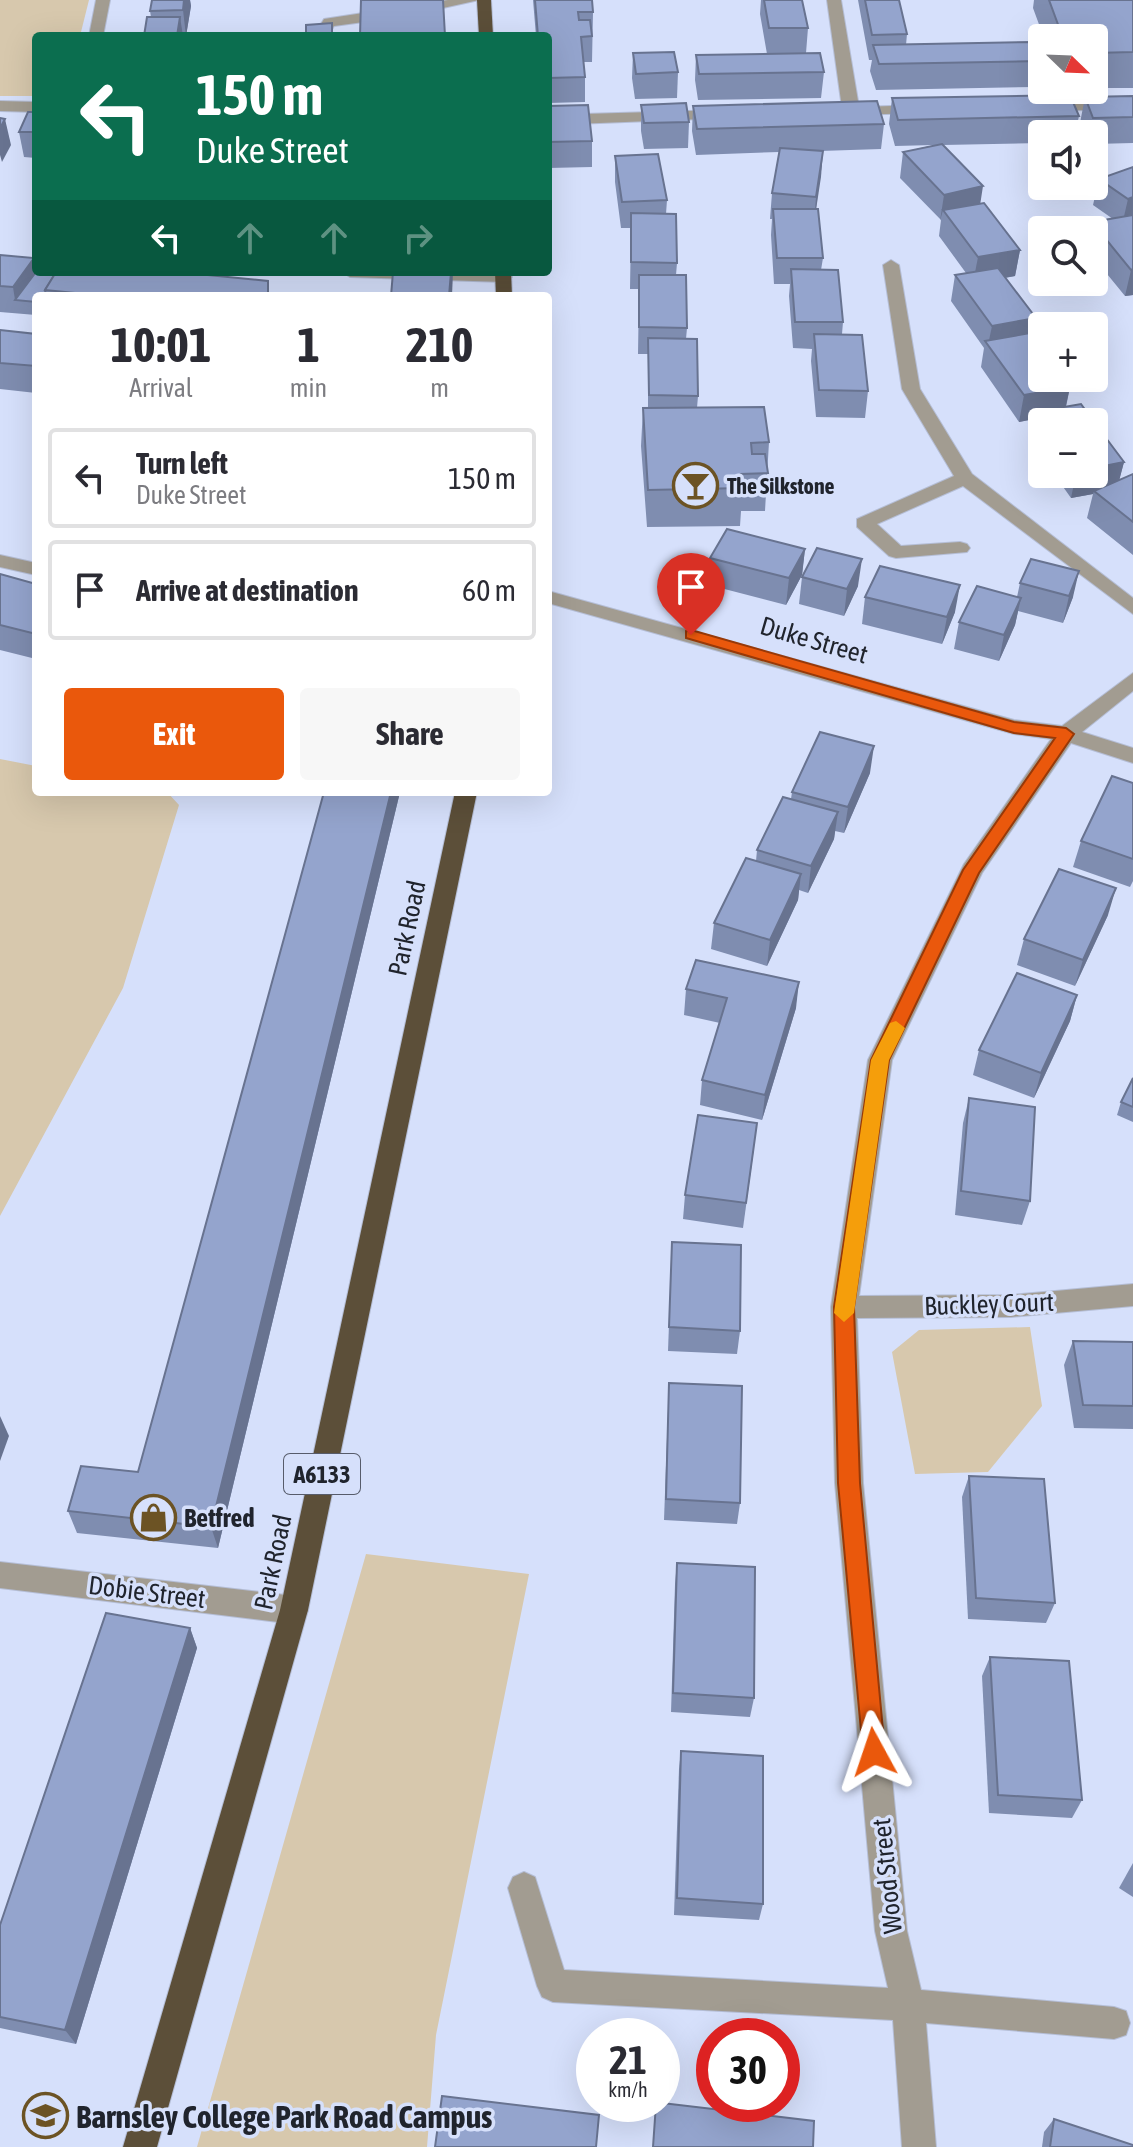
<!DOCTYPE html>
<meta charset="utf-8">
<style>
:root{--surface:#fff;--page:#f7f7f7;--text:#2b2b33;--muted:#7c7c81;--line:#e1e1e2;--accent:#ea580c}
body{margin:0;font-family:"Asap Condensed",sans-serif;background:var(--page);color:var(--text);height:100vh;display:flex;flex-direction:column;font-size:30px;white-space:nowrap}
*{box-sizing:border-box;margin:0}
p{font-size:26px;color:var(--muted)}
.icon{flex:none;width:44px;height:44px;fill:none;stroke:currentColor;stroke-width:2;stroke-linecap:round;stroke-linejoin:round}
.map{position:relative;flex:1;overflow:hidden}
.side{position:absolute;left:32px;top:292px;width:520px;height:504px;display:flex;flex-direction:column;background:var(--surface);border-radius:8px;box-shadow:0 8px 32px #0002}
.side>*{flex:none}
.hud{position:absolute;left:32px;top:32px;width:520px;height:244px;border-radius:8px;box-shadow:0 8px 32px #0002;background:#0b6e4f;color:#fff;overflow:hidden}
.needle{width:52px;rotate:113deg}
.buttons{position:absolute;left:1028px;top:24px;display:grid;gap:16px}
.buttons a{display:grid;place-items:center;width:80px;height:80px;border-radius:8px;background:var(--surface);box-shadow:0 8px 32px #0002;font-size:40px}
.speed{position:absolute;left:576px;top:2018px;display:flex;gap:16px;font-size:40px;font-weight:700;text-align:center}
.speed>*{display:grid;place-content:center;width:104px;height:104px;border-radius:50%;background:var(--surface);box-shadow:0 8px 32px #0002;line-height:1}
.speed small{font-size:20px;font-weight:400}
.speed .limit{border:12px solid #d22;background:#fff;color:#111}
.pin{position:absolute;display:grid;place-items:center;width:68px;height:68px;color:#fff;margin:-82px -34px;border-radius:50% 50% 50% 0;rotate:-45deg;box-shadow:0 0 8px #0007}
.pin .icon{rotate:45deg}
.me{position:absolute;width:88px;margin:-44px;rotate:355deg;stroke-linejoin:round;filter:drop-shadow(0 0 6px #0008)}
.turn{display:flex;align-items:center;gap:28px;height:168px;padding:0 32px;font-size:36px}
.turn .icon{width:104px;height:104px;stroke-width:2.5}
.turn b{display:block;font-size:56px;line-height:68px}
.lanes{display:flex;align-items:center;height:76px;padding:0 32px;background:#0003;justify-content:center;gap:40px;direction:ltr}
.lanes .off{opacity:.35}
.eta{display:flex;justify-content:space-evenly;align-items:center;height:136px;text-align:center}
.eta b{font-size:48px;font-weight:700;line-height:56px}
.action{display:flex;gap:16px;margin-top:auto;padding:16px 32px}
.action a{flex:1;height:92px;border-radius:8px;background:var(--accent);color:#fff;font-size:32px;font-weight:700;line-height:92px;text-align:center}
.action a+a{background:var(--page);color:var(--text)}
ul{padding:0;list-style:none}
li{display:flex;align-items:center;gap:24px;height:100px;margin:0 16px 12px;padding:0 16px;border:4px solid var(--line);border-radius:8px}
li div{flex:1}
li b{display:block;font-size:30px}
li em{font-style:normal}
.map>svg:first-child{display:block}
.green{fill:#d7c8ad}
.lines{fill:none;stroke-linecap:round;stroke-linejoin:round}
.lane-casing{stroke:#b5bed6;stroke-width:2}
.street-casing{stroke:#b5bed6;stroke-width:2}
.highway-casing{stroke:#b5bed6;stroke-width:2}
.lane{fill:#a29c91;fill-rule:evenodd}
.street{fill:#a29c91;fill-rule:evenodd}
.highway{fill:#5c4f39;fill-rule:evenodd}
.wall{fill:#7f8db0}
.shaded-wall{fill:#687390}
.building{fill:#94a4cd;stroke:#687390;stroke-width:2}
.route{fill:#ea580c;stroke:#983908;stroke-width:2}
.slow{fill:#f59e0b}
.labels{text-anchor:middle;dominant-baseline:central;stroke-width:7;stroke-linejoin:round;paint-order:stroke}
.far-poi-label{font-size:22px;font-weight:bold;fill:#20242d;stroke:#d6e0fb;text-anchor:start}
.shield{fill:#d6e0fb;stroke:#575c6b;stroke-width:2}
.shield-label{font-size:24px;font-weight:bold;fill:#20242d}
.street-label{font-size:26px;fill:#20242d;stroke:#d6e0fb}
.poi-label{font-size:26px;font-weight:bold;fill:#20242d;stroke:#d6e0fb;text-anchor:start}
.near-poi-label{font-size:32px;font-weight:bold;fill:#20242d;stroke:#d6e0fb;text-anchor:start}
</style>
<div class="map">
<svg width="1133" height="2147" viewBox="0 0 1133 2147">
<rect width="100%" height="100%" fill="#d6e0fb"/>
<g class="green">
<polygon points="0,0 89,0 80,36 36,36 36,96 0,96"/>
<polygon points="0,759 36,766 36,792 167,792 179,805 123,988 0,1216"/>
<polygon points="1030,1327 1042,1406 988,1472 915,1474 892,1352 919,1330"/>
<polygon points="366,1554 529,1574 436,2035 427,2147 197,2147"/>
</g>
<g class="lines">
<defs>
<g id="lane">
<polygon points="448,0 479,0 407,16 406,36 392,36 393,18 334,26 328,36 314,36 324,19"/>
<polygon points="342,272 504,272 512,277 504,282 350,277"/>
</g>
<g id="street">
<polygon points="96,0 110,0 103,36 89,36"/>
<polygon points="827,0 841,0 859,107 923,105 928,107 928,113 843,115"/>
<polygon points="1133,99 1133,109 1043,111 1035,106 1043,101"/>
<polygon points="0,101 36,102 36,112 0,111"/>
<polygon points="723,110 731,115 728,118 548,125 548,115"/>
<polygon points="891,260 899,265 920,389 972,474 1133,598 1133,614 963,486 877,524 901,546 960,542 967,544 970,548 967,552 896,558 889,556 857,527 857,519 954,476 902,389 883,265"/>
<polygon points="0,555 36,563 36,575 0,567"/>
<polygon points="548,591 1014,720 1062,726 1133,673 1133,691 1082,732 1133,748 1133,763 1071,743 982,873 892,1060 859,1296 1011,1295 1133,1284 1133,1306 1011,1317 857,1318 863,1483 907,1931 921,1990 1114,2007 1126,2011 1130,2023 1126,2035 1114,2039 926,2023 936,2147 902,2147 893,2020 553,2002 542,1997 537,1986 508,1888 513,1877 524,1872 535,1877 564,1970 888,1988 875,1931 835,1483 831,1307 868,1060 964,864 1051,739 1014,734 548,603"/>
<polygon points="0,1562 294,1596 304,1600 308,1610 304,1620 294,1624 0,1588"/>
</g>
<g id="highway">
<polygon points="477,0 491,0 493,36 479,36"/>
<polygon points="495,272 511,272 512,296 496,296"/>
<polygon points="455,792 477,792 308,1610 157,2147 123,2147 280,1610"/>
</g>
</defs>
<use href="#lane" class="lane-casing"/>
<use href="#street" class="street-casing"/>
<use href="#highway" class="highway-casing"/>
<use href="#lane" class="lane"/>
<use href="#street" class="street"/>
<use href="#highway" class="highway"/>
</g>
<g class="wall">
<polygon points="152,0 192,0 190,0 191,6 186,36 144,36 151,17 150,11"/>
<polygon points="533,0 592,0 593,12 592,62 583,62 585,77 585,102 548,103 548,36 536,36"/>
<polygon points="761,0 802,0 808,28 806,53 824,72 821,98 698,100 695,80 696,55 767,54 760,14"/>
<polygon points="858,0 899,0 907,34 906,45 1038,61 1034,87 876,90 870,71 872,60 869,60"/>
<polygon points="1034,0 1133,0 1133,88 1094,88 1094,38 1044,38 1033,8"/>
<polygon points="633,53 678,72 677,98 635,99 632,78"/>
<polygon points="1133,96 1133,143 1094,144 1094,134 1084,134 1080,123 1085,97"/>
<polygon points="892,98 1079,116 1075,134 1042,134 1042,143 943,145 980,204 1020,250 1015,276 1005,278 1032,336 1070,387 1066,407 1042,422 1042,457 1030,439 1034,419 1019,422 981,367 984,348 951,301 955,275 966,273 939,236 941,220 900,178 903,152 934,145 895,146 889,124"/>
<polygon points="641,105 689,122 688,148 644,149 641,131"/>
<polygon points="548,106 592,141 592,167 548,168"/>
<polygon points="693,106 884,124 881,149 820,151 823,151 816,209 823,258 821,270 843,322 842,334 868,391 865,418 816,417 811,361 812,349 793,348 789,296 790,284 774,284 771,235 772,219 770,219 772,193 779,152 696,155 692,131"/>
<polygon points="36,112 36,158 24,157 19,132"/>
<polygon points="615,156 667,200 666,214 677,263 676,275 687,328 686,339 698,396 697,408 769,442 765,511 741,511 740,526 647,527 641,446 643,408 648,408 648,354 638,354 639,289 630,289 631,228 621,228 615,182"/>
<polygon points="1133,167 1133,295 1125,296 1094,258 1094,230 1090,230 1092,222 1113,219 1093,205 1099,179"/>
<polygon points="0,255 34,258 36,272 270,296 36,296 36,315 0,312"/>
<polygon points="0,330 36,334 36,393 0,389"/>
<polygon points="1124,462 1119,480 1133,474 1133,555 1087,518 1093,494 1071,498 1054,474 1094,474"/>
<polygon points="805,549 802,575 786,605 709,585 710,558"/>
<polygon points="1031,559 1073,597 1063,623 1018,611 1015,625 999,661 954,649 959,622 1017,597 1020,583"/>
<polygon points="0,574 36,584 36,659 0,650"/>
<polygon points="802,577 858,586 844,616 799,604"/>
<polygon points="865,597 955,612 942,644 862,624"/>
<polygon points="870,773 844,833 835,831 834,839 808,893 799,890 798,900 767,966 711,949 714,923 756,861 757,850 791,799 792,792"/>
<polygon points="1133,783 1133,881 1130,887 1073,867 1081,841"/>
<polygon points="324,792 400,792 218,1548 77,1533 68,1511 138,1472"/>
<polygon points="1108,915 1075,986 1017,965 1024,939"/>
<polygon points="686,989 796,1008 762,1120 700,1105 702,1080 720,1023 684,1015"/>
<polygon points="1077,995 1070,1021 1034,1098 973,1075 979,1050"/>
<polygon points="1133,1078 1133,1122 1117,1115 1121,1102"/>
<polygon points="969,1098 1030,1201 1022,1225 955,1215 963,1123"/>
<polygon points="754,1148 743,1228 683,1219 685,1195"/>
<polygon points="672,1242 740,1331 737,1354 668,1351"/>
<polygon points="1073,1341 1133,1342 1133,1429 1074,1428 1064,1365"/>
<polygon points="669,1383 740,1503 737,1524 664,1520"/>
<polygon points="969,1476 1055,1603 1046,1623 968,1619 962,1497"/>
<polygon points="677,1563 754,1698 750,1717 671,1712 675,1584"/>
<polygon points="190,1628 197,1648 76,2044 0,2028 0,1925"/>
<polygon points="990,1657 1082,1800 1072,1818 989,1813 982,1676"/>
<polygon points="681,1751 763,1904 759,1920 674,1915 679,1769"/>
<polygon points="1133,1863 1133,1897 1119,1888"/>
<polygon points="1054,2119 1133,2147 1042,2147 1044,2132"/>
</g>
<g class="shaded-wall">
<polygon points="184,0 190,0 191,6 186,36 183,10"/>
<polygon points="180,17 183,36 177,36"/>
<polygon points="5,119 11,145 2,162 0,155 0,128"/>
<polygon points="823,151 821,177 814,223 816,197"/>
<polygon points="983,186 979,212 943,210 940,221 944,195"/>
<polygon points="1133,197 1133,221 1122,225 1128,199"/>
<polygon points="1020,250 1015,276 973,283 978,257"/>
<polygon points="34,258 36,272 15,300 13,287"/>
<polygon points="1133,269 1133,295 1125,296 1131,270"/>
<polygon points="451,272 453,272 452,296 449,296"/>
<polygon points="1036,318 1030,344 988,345 992,326"/>
<polygon points="1070,387 1064,414 1035,412 1034,419 1019,422 1024,395"/>
<polygon points="1124,462 1117,489 1094,491 1093,494 1071,498 1076,474 1094,474 1094,468"/>
<polygon points="805,549 802,575 786,605 789,578"/>
<polygon points="862,559 858,586 844,616 847,589"/>
<polygon points="1079,571 1073,597 1063,623 1069,596"/>
<polygon points="960,585 955,612 942,644 947,617"/>
<polygon points="1021,598 1015,625 999,661 1004,635"/>
<polygon points="874,746 870,773 844,833 848,807"/>
<polygon points="391,792 400,792 218,1548 211,1527"/>
<polygon points="838,812 834,839 808,893 811,866"/>
<polygon points="801,874 798,900 767,966 770,940"/>
<polygon points="1116,888 1108,915 1075,986 1083,960"/>
<polygon points="799,982 796,1008 762,1120 765,1095"/>
<polygon points="1077,995 1070,1021 1034,1098 1041,1073"/>
<polygon points="0,1416 9,1436 0,1461"/>
<polygon points="190,1628 197,1648 76,2044 65,2030"/>
</g>
<g class="building">
<polygon points="152,0 184,0 183,10 150,11"/>
<polygon points="361,0 443,0 445,36 360,36"/>
<polygon points="535,0 592,0 593,12 578,12 579,20 590,20 592,36 581,37 585,77 548,78 548,36 538,36"/>
<polygon points="764,0 802,0 808,28 769,28"/>
<polygon points="865,0 899,0 907,34 872,35"/>
<polygon points="1049,0 1133,0 1133,52 1094,53 1094,38 1063,38"/>
<polygon points="147,17 180,17 177,36 144,36"/>
<polygon points="332,23 332,36 306,36 306,25"/>
<polygon points="1032,42 1038,61 879,64 873,45"/>
<polygon points="674,52 678,72 636,74 633,53"/>
<polygon points="820,53 824,72 699,74 696,55"/>
<polygon points="1070,95 1079,116 898,120 892,98"/>
<polygon points="1133,96 1133,117 1093,118 1085,97"/>
<polygon points="877,101 884,124 697,129 693,106"/>
<polygon points="686,103 689,122 644,123 641,105"/>
<polygon points="588,105 592,141 548,142 548,106"/>
<polygon points="28,112 36,112 36,132 19,132"/>
<polygon points="0,118 5,119 0,128"/>
<polygon points="942,144 983,186 944,195 903,152"/>
<polygon points="780,148 823,151 816,197 772,193"/>
<polygon points="658,154 667,200 622,202 615,156"/>
<polygon points="1133,167 1133,197 1128,199 1099,179"/>
<polygon points="984,203 1020,250 978,257 943,210"/>
<polygon points="773,209 818,209 823,258 777,258"/>
<polygon points="631,213 676,214 677,263 631,262"/>
<polygon points="1133,215 1133,269 1131,270 1092,222"/>
<polygon points="0,255 34,258 13,287 0,286"/>
<polygon points="998,268 1036,318 992,326 955,275"/>
<polygon points="791,269 838,270 843,322 795,322"/>
<polygon points="36,272 56,273 45,290 46,296 36,296 36,302 15,300"/>
<polygon points="56,272 177,272 268,281 268,296 105,296 45,290"/>
<polygon points="393,272 451,272 449,296 391,296"/>
<polygon points="639,275 686,275 687,328 639,327"/>
<polygon points="0,330 36,334 36,366 0,363"/>
<polygon points="1030,333 1042,349 1042,378 1064,378 1070,387 1024,395 985,341"/>
<polygon points="814,334 862,335 868,391 819,390"/>
<polygon points="648,338 697,339 698,396 649,395"/>
<polygon points="1081,404 1094,422 1042,422 1035,412"/>
<polygon points="764,407 769,442 751,443 752,454 765,454 768,473 741,474 743,488 648,490 643,408"/>
<polygon points="1094,422 1124,462 1094,468"/>
<polygon points="1133,474 1133,522 1094,491"/>
<polygon points="727,529 805,549 789,578 710,558"/>
<polygon points="817,548 862,559 847,589 802,577"/>
<polygon points="1031,559 1079,571 1069,596 1020,583"/>
<polygon points="880,566 960,585 947,617 865,597"/>
<polygon points="0,574 36,584 36,634 0,625"/>
<polygon points="977,586 1021,598 1004,635 959,622"/>
<polygon points="820,732 874,746 848,807 792,792"/>
<polygon points="1112,776 1133,783 1133,859 1081,841"/>
<polygon points="324,792 391,792 211,1527 68,1511 81,1466 138,1472"/>
<polygon points="783,797 838,812 811,866 757,850"/>
<polygon points="746,858 801,874 770,940 714,923"/>
<polygon points="1059,869 1116,888 1083,960 1024,939"/>
<polygon points="696,960 799,982 765,1095 702,1080 727,998 686,989"/>
<polygon points="1017,973 1077,995 1041,1073 979,1050"/>
<polygon points="1133,1078 1133,1107 1121,1102"/>
<polygon points="969,1098 1035,1107 1030,1201 961,1191"/>
<polygon points="698,1115 757,1123 746,1203 685,1195"/>
<polygon points="672,1242 741,1245 740,1331 669,1327"/>
<polygon points="1073,1341 1133,1342 1133,1406 1083,1405"/>
<polygon points="669,1383 742,1386 740,1503 666,1499"/>
<polygon points="969,1476 1044,1479 1055,1603 976,1598"/>
<polygon points="677,1563 755,1567 754,1698 673,1693"/>
<polygon points="106,1613 190,1628 65,2030 0,2017 0,1925"/>
<polygon points="990,1657 1069,1661 1082,1800 998,1795"/>
<polygon points="681,1751 763,1756 763,1904 677,1898"/>
<polygon points="442,2096 599,2115 596,2147 435,2147"/>
<polygon points="662,2103 814,2121 813,2147 653,2147 656,2104"/>
<polygon points="1054,2119 1133,2145 1133,2147 1050,2147"/>
</g>
<polygon class="route" points="691,630 1014,722 1066,728 1074,734 979,873 889,1060 854,1307 860,1483 885,1752 882,1760 874,1763 866,1760 863,1752 838,1483 834,1307 871,1060 963,870 1055,738 1014,733 686,638 686,631"/>
<polygon class="slow" points="896,1021 905,1028 889,1060 854,1313 844,1322 834,1313 871,1060 890,1023"/>
<defs>
<symbol id="bar-ring" viewBox="-11 -11 22 22"><circle r="9.5" fill="#d6e0fb" stroke="#6c5324" stroke-width="1.5"/><path d="M-6-5H6L.8 .8V4.5H3.5V6h-7V4.5H-.8V.8Z" fill="#6c5324"/></symbol>
<symbol id="shop-ring" viewBox="-11 -11 22 22"><circle r="9.5" fill="#d6e0fb" stroke="#6c5324" stroke-width="1.5"/><path d="M-5-2.5h2.3a2.7 3.5 0 0 1 5.4 0H5L5.5 6h-11ZM-1.5-2.5h3a1.5 2.3 0 0 0-3 0Z" fill="#6c5324"/></symbol>
<symbol id="university-ring" viewBox="-11 -11 22 22"><circle r="9.5" fill="#d6e0fb" stroke="#6c5324" stroke-width="1.5"/><path d="M0-5L7-2L0 1L-7-2ZM-4 1L0 2.5L4 1V4Q0 6-4 4Z" fill="#6c5324"/></symbol>
</defs>
<g fill-rule="evenodd">
<use href="#bar-ring" x="670" y="460" width="51" height="51"/>
<use href="#shop-ring" x="128" y="1492" width="51" height="51"/>
<use href="#university-ring" x="20" y="2090" width="51" height="51"/>
</g>
<g class="labels">
<g class="far-poi-label">
<text x="727" y="486">The Silkstone</text>
</g>
<rect class="shield" x="284" y="1454" width="76" height="40" rx="6"/>
<g class="shield-label">
<text x="322" y="1474">A6133</text>
</g>
<g class="street-label">
<text transform="translate(814 640) rotate(16)">Duke Street</text>
<text transform="translate(407 928) rotate(-78)">Park Road</text>
<text transform="translate(989 1304) rotate(-2)">Buckley Court</text>
<text transform="translate(273 1562) rotate(-78)">Park Road</text>
<text transform="translate(147 1592) rotate(7)">Dobie Street</text>
<text transform="translate(887 1876) rotate(-96)">Wood Street</text>
</g>
<g class="poi-label">
<text x="184" y="1518">Betfred</text>
</g>
<g class="near-poi-label">
<text x="76" y="2116">Barnsley College Park Road Campus</text>
</g>
</g>
</svg>
<div class="buttons">
<a><svg class="needle" viewBox="-14 -14 28 28"><path d="M0-13l5 13h-10z" fill="#e53935"/><path d="M0 13l5-13h-10z" fill="#7c7c81"/></svg></a>
<a><svg class="icon" aria-label="sound" viewBox="0 0 24 24"><path d="M4 9h4l5-4v14l-5-4H4zM17 9q2 3 0 6"/></svg></a>
<a><svg class="icon" aria-label="search" viewBox="0 0 24 24"><circle cx="10" cy="10" r="6"/><path d="M15 15l6 6"/></svg></a>
<a>+</a>
<a>−</a>
</div>
<div class="speed"><div>21<small>km/h</small></div><div class="limit">30</div></div>
<div class="pin" style="left:691px;top:635px;background:#d93025"><svg class="icon" aria-label="arrive" viewBox="0 0 24 24"><path d="M6 21V4h12l-3 4 3 4H6"/></svg></div>
<svg class="me" style="left:874px;top:1752px" viewBox="-20 -20 40 40"><path d="M0-17L14 15 0 8-14 15z" fill="#ea580c" stroke="#fff" stroke-width="4"/></svg>
<div class="hud">
<div class="turn"><svg class="icon" aria-label="left" viewBox="0 0 24 24"><path d="M17 20v-9H6M10 6l-5 5 5 5"/></svg><div><b>150 m</b>Duke Street</div></div>
<div class="lanes"><svg class="icon" aria-label="left" viewBox="0 0 24 24"><path d="M17 20v-9H6M10 6l-5 5 5 5"/></svg><svg class="icon off" aria-label="ahead" viewBox="0 0 24 24"><path d="M12 20V5M6 11l6-6 6 6"/></svg><svg class="icon off" aria-label="ahead" viewBox="0 0 24 24"><path d="M12 20V5M6 11l6-6 6 6"/></svg><svg class="icon off" aria-label="right" viewBox="0 0 24 24"><path d="M7 20v-9h11M14 6l5 5-5 5"/></svg></div>
</div>
<section class="side">
<div class="eta">
<div><b>10:01</b><p>Arrival</p></div>
<div><b>1</b><p>min</p></div>
<div><b>210</b><p>m</p></div>
</div>
<ul>
<li><svg class="icon" aria-label="left" viewBox="0 0 24 24"><path d="M17 20v-9H6M10 6l-5 5 5 5"/></svg><div><b>Turn left</b><p>Duke Street</p></div><em>150 m</em></li>
<li><svg class="icon" aria-label="arrive" viewBox="0 0 24 24"><path d="M6 21V4h12l-3 4 3 4H6"/></svg><div><b>Arrive at destination</b></div><em>60 m</em></li>
</ul>
<div class="action"><a>Exit</a><a>Share</a></div>
</section>
</div>
